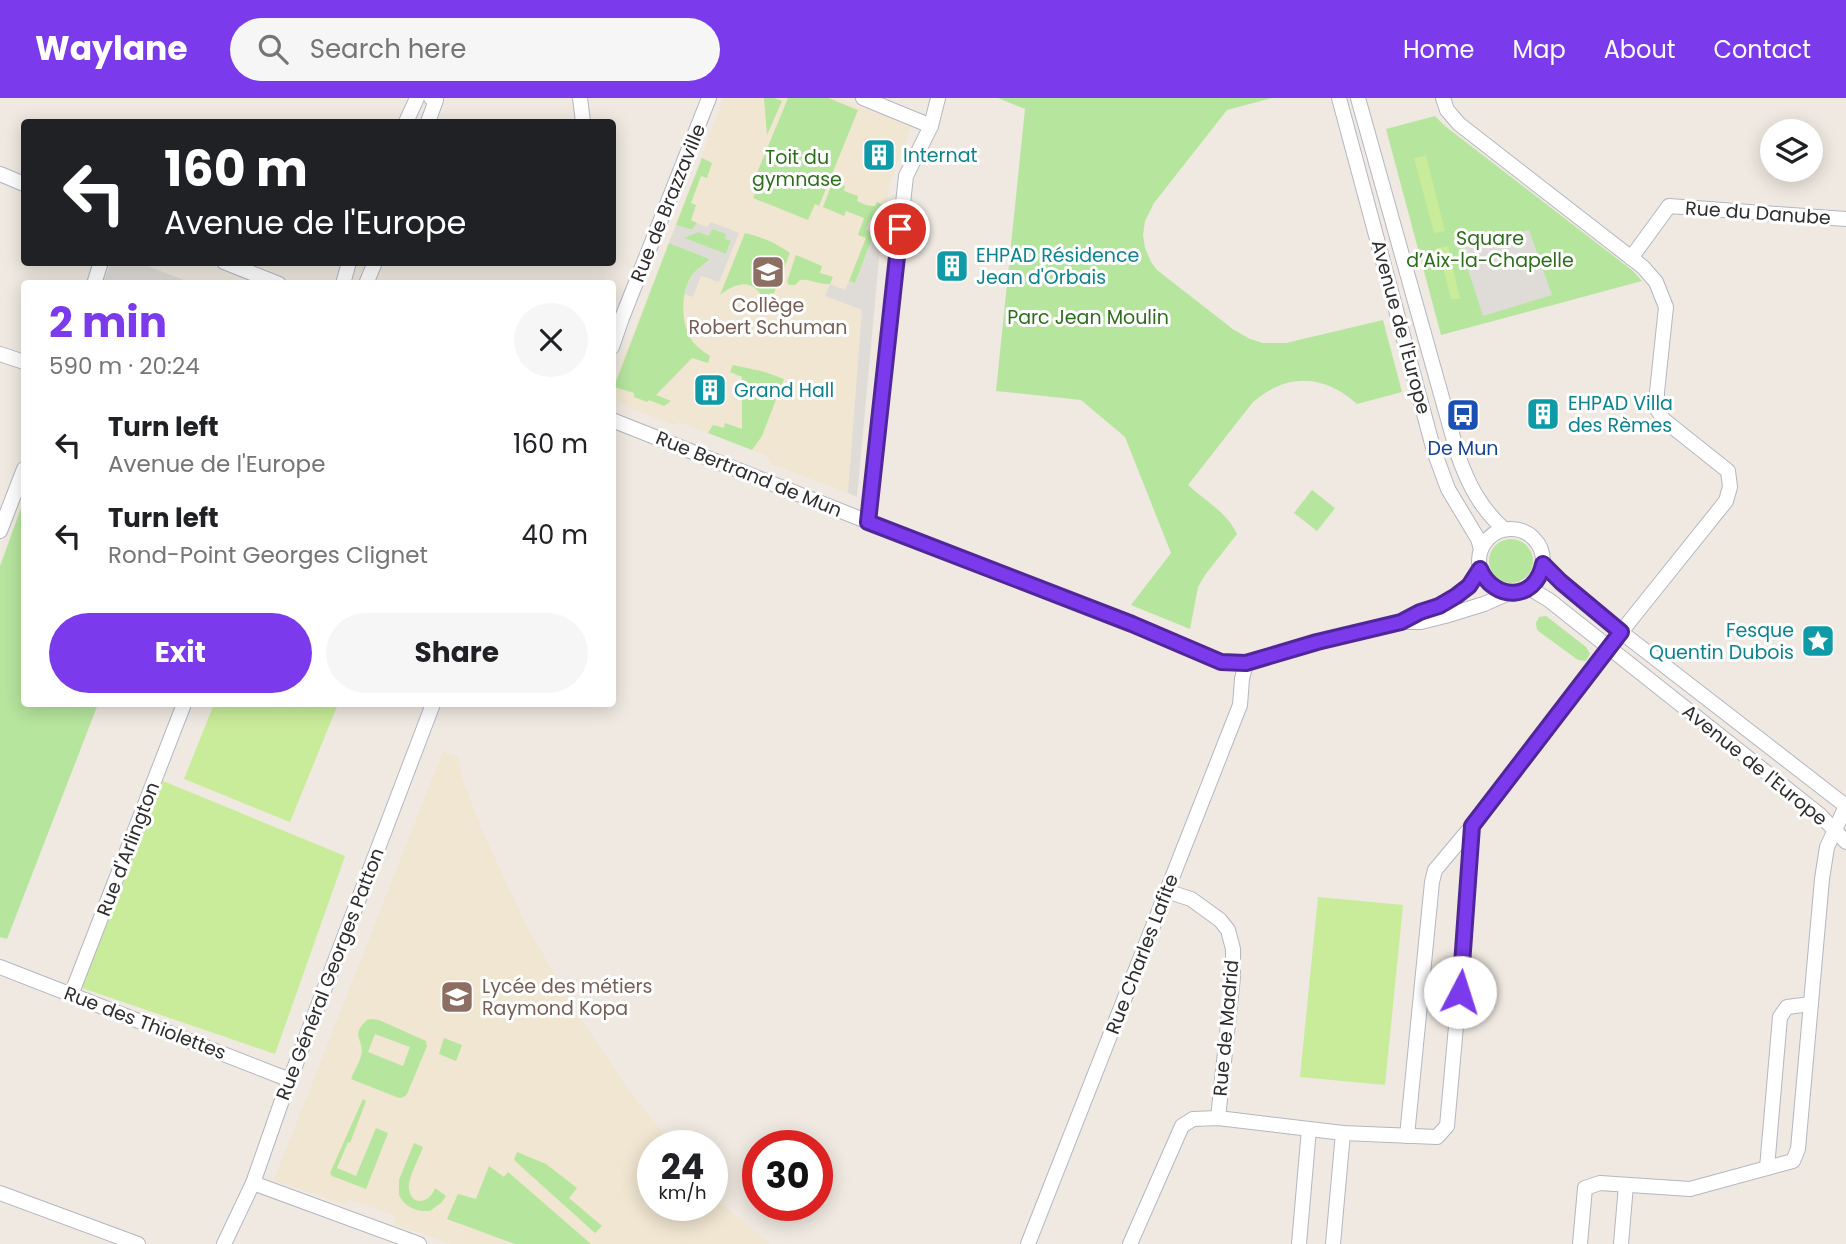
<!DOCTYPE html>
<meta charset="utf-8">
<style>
:root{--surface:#fff;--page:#f6f6f6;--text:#202124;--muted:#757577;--accent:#7c3aed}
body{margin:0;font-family:Poppins,sans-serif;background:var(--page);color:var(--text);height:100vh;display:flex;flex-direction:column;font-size:26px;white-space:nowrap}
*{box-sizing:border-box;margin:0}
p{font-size:23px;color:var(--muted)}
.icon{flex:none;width:38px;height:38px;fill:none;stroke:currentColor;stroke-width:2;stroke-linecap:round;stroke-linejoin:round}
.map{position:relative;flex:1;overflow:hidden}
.panel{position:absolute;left:21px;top:182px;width:595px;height:427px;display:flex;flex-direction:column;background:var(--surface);border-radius:7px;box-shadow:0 4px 18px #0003}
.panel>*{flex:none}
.guide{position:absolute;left:21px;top:21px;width:595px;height:147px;border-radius:7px;box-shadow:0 4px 18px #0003;background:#202124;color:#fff;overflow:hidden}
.tools{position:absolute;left:1760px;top:21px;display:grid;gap:14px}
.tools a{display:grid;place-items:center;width:63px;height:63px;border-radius:50%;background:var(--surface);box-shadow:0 4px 18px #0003;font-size:35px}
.speed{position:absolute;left:637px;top:1032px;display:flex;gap:14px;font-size:35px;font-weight:700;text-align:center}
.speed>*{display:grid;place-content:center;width:91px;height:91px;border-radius:50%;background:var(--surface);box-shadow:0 4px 18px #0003;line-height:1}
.speed small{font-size:18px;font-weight:400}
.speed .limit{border:10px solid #d22;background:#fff;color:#111}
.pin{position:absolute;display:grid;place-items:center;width:60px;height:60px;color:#fff;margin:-30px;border:4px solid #fff;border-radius:50%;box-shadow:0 2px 7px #0007}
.me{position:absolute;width:77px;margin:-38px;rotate:5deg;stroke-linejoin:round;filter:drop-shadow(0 0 5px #0008)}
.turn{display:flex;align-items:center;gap:24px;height:147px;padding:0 28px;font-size:32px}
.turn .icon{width:91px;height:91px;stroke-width:2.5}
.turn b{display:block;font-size:49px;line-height:60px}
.round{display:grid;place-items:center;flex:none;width:74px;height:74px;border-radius:37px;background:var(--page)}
.overview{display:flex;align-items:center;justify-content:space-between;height:119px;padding:0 28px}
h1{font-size:42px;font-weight:700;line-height:52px;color:var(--accent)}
.primary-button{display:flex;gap:14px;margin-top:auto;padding:14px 28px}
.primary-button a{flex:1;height:80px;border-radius:42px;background:var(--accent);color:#fff;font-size:28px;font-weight:700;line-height:80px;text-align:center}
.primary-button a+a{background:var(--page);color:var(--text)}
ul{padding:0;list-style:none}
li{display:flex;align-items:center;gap:21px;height:91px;padding:0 28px}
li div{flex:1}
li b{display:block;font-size:26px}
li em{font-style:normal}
header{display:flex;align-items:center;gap:42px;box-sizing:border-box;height:98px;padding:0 35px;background:var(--accent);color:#fff}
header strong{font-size:33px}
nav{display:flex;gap:38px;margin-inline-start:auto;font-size:24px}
.search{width:490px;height:63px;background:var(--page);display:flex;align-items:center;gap:18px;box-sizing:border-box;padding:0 24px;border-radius:38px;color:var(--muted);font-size:26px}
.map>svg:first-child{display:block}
.education{fill:#f0e6d1}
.green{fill:#b6e59e;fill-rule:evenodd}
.pitch{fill:#c9ec9a}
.plaza{fill:#dfdcd8;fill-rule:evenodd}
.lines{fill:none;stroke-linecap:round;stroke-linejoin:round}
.minor-casing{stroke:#b4b7c1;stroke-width:16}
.minor{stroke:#fff;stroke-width:14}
.route-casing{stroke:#51269a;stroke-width:18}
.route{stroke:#7c3aed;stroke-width:12}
.labels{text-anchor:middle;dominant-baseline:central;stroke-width:6;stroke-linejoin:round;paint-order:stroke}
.culture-label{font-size:19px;fill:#0d838f;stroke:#fff;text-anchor:start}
.park-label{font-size:19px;fill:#2c6e1b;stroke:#fff}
.street-label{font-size:19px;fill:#2e2e2e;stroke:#fff}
.education-label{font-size:19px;fill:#785e54;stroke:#fff}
.transit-label{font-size:19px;fill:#164399;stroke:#fff}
</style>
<header>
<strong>Waylane</strong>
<div class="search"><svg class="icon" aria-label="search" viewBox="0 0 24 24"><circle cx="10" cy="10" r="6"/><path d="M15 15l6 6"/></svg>Search here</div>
<nav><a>Home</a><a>Map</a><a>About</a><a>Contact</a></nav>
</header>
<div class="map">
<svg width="1846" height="1146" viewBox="0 0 1846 1146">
<rect width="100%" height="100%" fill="#efe9e1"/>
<g class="education">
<polygon points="724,0 837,0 875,15 895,20 912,27 889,87 887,105 884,108 857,399 770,365 768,358 679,324 675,327 627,309 620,305 615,297 613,292 615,282"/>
<polygon points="443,653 458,659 463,683 482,732 527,829 555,877 581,921 628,991 673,1048 653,1048 653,1108 712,1108 712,1096 722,1106 770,1146 451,1146 394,1126 395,1121 393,1117 351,1102 348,1103 345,1107 274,1082"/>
</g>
<g class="green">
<polygon points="764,0 774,0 782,3 767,37"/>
<polygon points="788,0 828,0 858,12 819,108 815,106 808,122 753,100 759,84 754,82"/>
<path d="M998,0h274l-45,12 -73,93 -9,18 -2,14 2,13 6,14 6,8 77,60 16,9 13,4h23l97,-23 19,72 -45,12c-34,-30 -70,-31 -104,-2l-65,83c17,16 39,27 49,49l-32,41 -7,12 -8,42 -59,-24 40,-52 -46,-116 -44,-37 -85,-9 29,-282z"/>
<polygon points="1435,18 1445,28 1633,173 1642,183 1441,237 1386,31"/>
<polygon points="702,60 712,65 707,80 701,78 691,105 696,107 691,122 697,125 692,132 676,127"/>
<path d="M833,83l12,5 -1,5 14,5 -1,5c5,3 11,5 18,5l2,-4 4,2 -4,13 -7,3 -4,9 8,4 -19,51 -6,-3 17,-43 -8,-3 6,-17 -18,-7 -2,5 -21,-9z"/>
<polygon points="712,130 727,136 731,143 726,156 683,140 698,134"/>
<path d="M745,135c17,4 31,10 45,20l-24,60c-3,-29 -22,-38 -46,-18z"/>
<path d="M669,145l41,16c-5,5 -12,9 -17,15 -13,17 -13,50 0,68 5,6 11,10 17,14l-2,7 -16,-5 -36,37 15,6 -7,5 -15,-6 -2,2 -13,-5v-4l-20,-6z"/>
<path d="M796,157l26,11 -2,7 13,4 -3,7c-12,1 -20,-6 -30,-4l-5,5h-6l-2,-3z"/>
<polygon points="733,267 765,274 784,281 762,338 752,352 708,335 713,327 724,330 725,325 742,331 742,279 730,274"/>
<polygon points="1312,392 1335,410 1317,433 1294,415"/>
<polygon points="24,402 24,606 98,606 7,841 0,839 0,468"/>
<circle cx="1511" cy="463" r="22"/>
<polygon points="1546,518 1586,549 1590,556 1586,563 1578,562 1537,532 1536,525 1539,519"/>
<path d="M372,921l7,1 47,21 1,5 -20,48c-4,5 -8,4 -13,2l-43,-17c3,-8 10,-19 11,-27 0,-15 -11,-17 5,-32zM375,936l35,13 -7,19 -35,-14z"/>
<polygon points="444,940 462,947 456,963 439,956"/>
<polygon points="363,1001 366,1003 350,1045 348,1044 337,1070 356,1078 376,1030 388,1035 366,1091 332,1078 330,1075"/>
<path d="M414,1045l9,4c-3,9 -16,33 -14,42 2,17 21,15 26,-1l11,8 -4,6 -12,9c-14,1 -25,-4 -31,-16v-15z"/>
<polygon points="517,1054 546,1066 577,1090 569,1100 602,1128 595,1135 514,1062"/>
<polygon points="489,1068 504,1079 508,1074 591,1146 515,1146 447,1121 458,1096 476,1101"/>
</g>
<g class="pitch">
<polygon points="1426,58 1445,133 1434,135 1414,60"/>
<polygon points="1448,148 1460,201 1451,201 1438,150"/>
<polygon points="214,606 338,606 290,724 184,681"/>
<polygon points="163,683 345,758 275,956 82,890"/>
<polygon points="1318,799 1403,807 1385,987 1300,979"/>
</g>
<g class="plaza">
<polygon points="881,106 884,107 857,399 848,395 862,212 825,198 830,186 845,192 849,183 855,185 874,136 866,132 870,122 877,118"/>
<path d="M711,124l28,11 -20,49 -18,-6 -8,21 -8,-3 2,-8 6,-12 17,-15 -41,-16 7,-18 15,5 6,-7 10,4zM712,131l14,5 -1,5 6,2 -5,13 -42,-16 14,-6 11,4z"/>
<polygon points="1529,132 1552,197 1483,218 1461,149"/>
<polygon points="111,165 139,165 192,185 103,185"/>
</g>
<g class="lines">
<defs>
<g id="minor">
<polyline points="580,0 583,24"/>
<polyline points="863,0 931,28"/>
<polyline points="1339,0 1434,353 1448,391 1478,441 1481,451"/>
<path d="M1358,0l100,357c10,29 23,54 46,74"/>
<polyline points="406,24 417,0"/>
<polyline points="428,24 436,2 431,0"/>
<polyline points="0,76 24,86"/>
<polyline points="1631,160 1669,108 1846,121"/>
<polyline points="224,164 279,186"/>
<polyline points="94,186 101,164"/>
<polyline points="343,186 349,164"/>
<polyline points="366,186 375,164"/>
<polyline points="612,249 622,220 709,0"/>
<polyline points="0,256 24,264"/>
<polyline points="612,322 934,450 1148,532 1221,564 1246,565 1317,544 1400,524 1421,524 1445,518 1484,506 1509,495"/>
<polyline points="868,424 906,78 931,28 938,0"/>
<circle cx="1511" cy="463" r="32"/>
<polyline points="0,433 24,371"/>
<polyline points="1543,466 1561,484 1621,534 1846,708"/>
<polyline points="1529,490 1549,502 1820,717 1846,744"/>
<path d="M1405,522c31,-17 56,-17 75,-51"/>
<polyline points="1166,793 1191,801 1220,822 1228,832 1233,851 1233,879 1218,1020"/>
<polyline points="0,869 290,982"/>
<polyline points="71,897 184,606"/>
<polyline points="1407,1038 1432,784 1435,772 1472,728 1621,534 1726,403 1730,389 1728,373 1664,322 1657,311 1657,294 1666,209 1656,184 1643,169 1459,26 1447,12 1443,0"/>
<polyline points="1767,1070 1780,919 1787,909 1811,906"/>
<polyline points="253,1085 419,1146"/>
<polyline points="0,1095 138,1146"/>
<polyline points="224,1146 253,1085 281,1005 433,606"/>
<polyline points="1028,1146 1240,607 1242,581 1246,565"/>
<polyline points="1130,1146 1182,1028 1193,1021 1218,1020 1343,1035 1437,1039 1447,1028 1464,840 1472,728"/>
<polyline points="1299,1146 1309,1031"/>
<polyline points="1333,1146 1343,1035"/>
<polyline points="1580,1146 1585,1090 1600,1085 1690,1091 1793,1063 1798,1051 1822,781 1827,749 1846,708"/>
<polyline points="1621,1146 1626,1087"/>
</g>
</defs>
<use href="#minor" class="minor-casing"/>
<use href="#minor" class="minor"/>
</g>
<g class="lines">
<defs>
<path id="route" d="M900,131l-32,293 264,102 89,38 25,1 71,-21 84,-20 19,-10 19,-6 17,-10 13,-10 11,-17c14,33 56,32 63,-5l18,18 60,50 -149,194 -12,166"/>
</defs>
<use href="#route" class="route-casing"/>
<use href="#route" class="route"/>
</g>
<defs>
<symbol id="building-square" viewBox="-11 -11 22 22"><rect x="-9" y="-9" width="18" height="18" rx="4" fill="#0f9aa8" stroke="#fff"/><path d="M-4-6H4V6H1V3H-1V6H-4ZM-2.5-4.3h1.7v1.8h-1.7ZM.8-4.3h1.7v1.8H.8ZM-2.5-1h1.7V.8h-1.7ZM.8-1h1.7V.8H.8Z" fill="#fff"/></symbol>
<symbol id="school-square" viewBox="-11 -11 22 22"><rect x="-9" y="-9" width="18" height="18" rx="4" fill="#8d6e63" stroke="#fff"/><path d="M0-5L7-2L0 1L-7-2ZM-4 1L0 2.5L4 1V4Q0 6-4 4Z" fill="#fff"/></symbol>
<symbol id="bus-square" viewBox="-11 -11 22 22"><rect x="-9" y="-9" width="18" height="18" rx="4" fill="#1a4fb4" stroke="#fff"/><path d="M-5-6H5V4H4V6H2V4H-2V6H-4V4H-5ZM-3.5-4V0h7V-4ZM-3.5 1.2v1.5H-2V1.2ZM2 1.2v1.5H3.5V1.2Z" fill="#fff"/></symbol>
<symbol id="sight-square" viewBox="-11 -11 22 22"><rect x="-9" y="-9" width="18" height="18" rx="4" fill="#0f9aa8" stroke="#fff"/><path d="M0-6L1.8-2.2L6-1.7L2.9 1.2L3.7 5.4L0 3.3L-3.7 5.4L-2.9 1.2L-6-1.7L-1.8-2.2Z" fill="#fff"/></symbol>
</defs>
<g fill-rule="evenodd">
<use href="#building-square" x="860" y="38" width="38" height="38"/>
<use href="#building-square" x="933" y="149" width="38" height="38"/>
<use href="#school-square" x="749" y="155" width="38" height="38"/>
<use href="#building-square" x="691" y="273" width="38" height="38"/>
<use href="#building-square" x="1524" y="297" width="38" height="38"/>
<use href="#bus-square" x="1444" y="298" width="38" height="38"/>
<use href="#sight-square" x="1799" y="524" width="38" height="38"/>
<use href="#school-square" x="438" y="880" width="38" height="38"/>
</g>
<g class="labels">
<g class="culture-label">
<text x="903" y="57">Internat</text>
<text x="976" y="157">EHPAD Résidence<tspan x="976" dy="22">Jean d'Orbais</tspan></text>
<text x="734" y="292">Grand Hall</text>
<text x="1568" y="305">EHPAD Villa<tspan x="1568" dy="22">des Rèmes</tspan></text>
<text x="1794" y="532" text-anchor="end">Fesque<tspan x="1794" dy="22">Quentin Dubois</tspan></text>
</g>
<g class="park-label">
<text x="797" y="59">Toit du<tspan x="797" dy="22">gymnase</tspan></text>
<text x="1490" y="140">Square<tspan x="1490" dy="22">d’Aix-la-Chapelle</tspan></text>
<text x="1088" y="219">Parc Jean Moulin</text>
</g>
<g class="street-label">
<text transform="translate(668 105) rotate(-68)">Rue de Brazzaville</text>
<text transform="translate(1758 115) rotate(4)">Rue du Danube</text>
<text transform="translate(1401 229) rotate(75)">Avenue de l'Europe</text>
<text transform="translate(749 376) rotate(22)">Rue Bertrand de Mun</text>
<text transform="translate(1755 667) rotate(39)">Avenue de l'Europe</text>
<text transform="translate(128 751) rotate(-69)">Rue d'Arlington</text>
<text transform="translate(1142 856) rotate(-69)">Rue Charles Lafite</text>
<text transform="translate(330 876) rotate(-69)">Rue Général Georges Patton</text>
<text transform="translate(145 925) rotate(21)">Rue des Thiolettes</text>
<text transform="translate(1226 930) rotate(-85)">Rue de Madrid</text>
</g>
<g class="education-label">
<text x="768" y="207">Collège<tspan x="768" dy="22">Robert Schuman</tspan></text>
<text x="482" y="888" text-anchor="start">Lycée des métiers<tspan x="482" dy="22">Raymond Kopa</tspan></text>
</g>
<g class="transit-label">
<text x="1463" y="350">De Mun</text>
</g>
</g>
</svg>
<div class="tools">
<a><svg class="icon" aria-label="layers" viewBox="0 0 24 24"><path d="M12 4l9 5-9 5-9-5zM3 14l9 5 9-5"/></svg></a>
</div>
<div class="speed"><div>24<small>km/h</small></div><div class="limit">30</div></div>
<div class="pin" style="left:900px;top:131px;background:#d93025"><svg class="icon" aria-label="arrive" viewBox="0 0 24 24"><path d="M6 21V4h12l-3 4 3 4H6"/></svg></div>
<svg class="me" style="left:1460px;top:894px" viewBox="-20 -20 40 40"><circle r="19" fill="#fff"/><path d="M0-13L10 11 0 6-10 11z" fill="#7c3aed"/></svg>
<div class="guide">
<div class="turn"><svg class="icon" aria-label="left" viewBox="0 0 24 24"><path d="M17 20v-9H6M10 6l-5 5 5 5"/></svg><div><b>160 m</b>Avenue de l'Europe</div></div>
</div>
<section class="panel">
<div class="overview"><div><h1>2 min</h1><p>590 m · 20:24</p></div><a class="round"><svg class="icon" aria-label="close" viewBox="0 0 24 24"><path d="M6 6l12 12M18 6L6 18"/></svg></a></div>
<ul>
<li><svg class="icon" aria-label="left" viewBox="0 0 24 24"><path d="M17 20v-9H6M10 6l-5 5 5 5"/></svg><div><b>Turn left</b><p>Avenue de l'Europe</p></div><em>160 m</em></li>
<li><svg class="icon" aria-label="left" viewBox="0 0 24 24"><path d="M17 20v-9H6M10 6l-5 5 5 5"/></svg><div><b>Turn left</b><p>Rond-Point Georges Clignet</p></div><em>40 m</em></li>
</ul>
<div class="primary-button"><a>Exit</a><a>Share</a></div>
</section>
</div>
